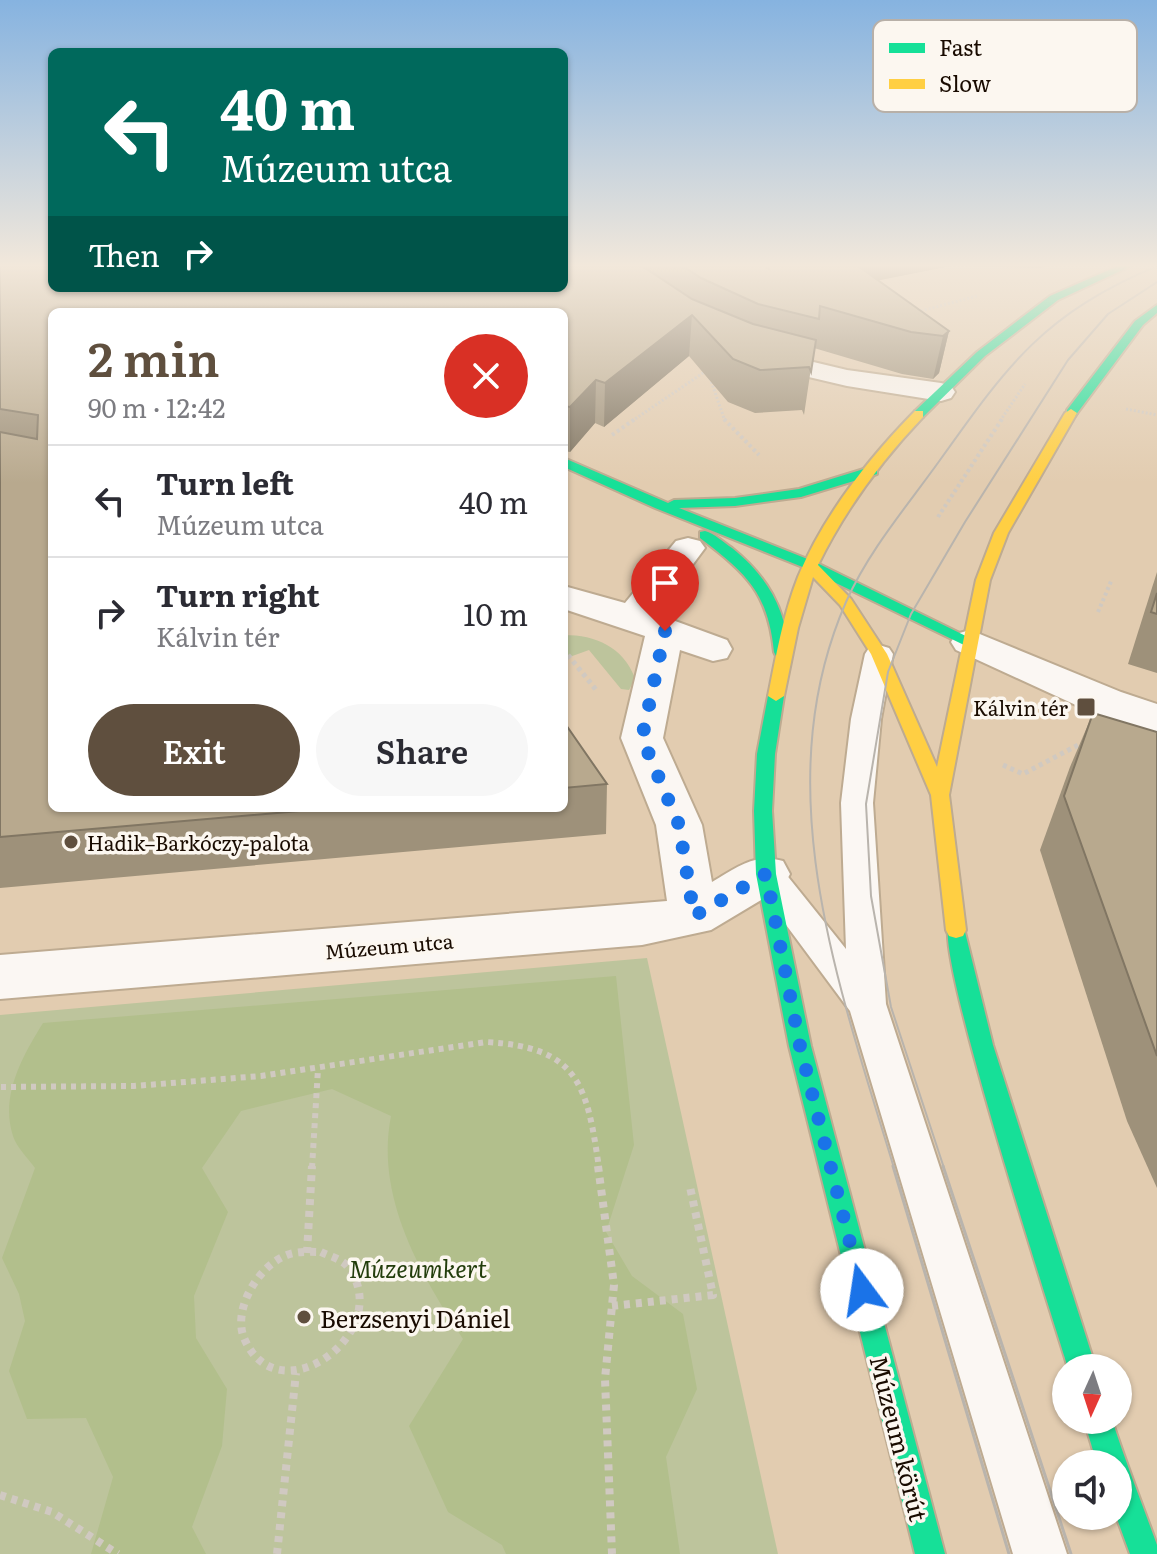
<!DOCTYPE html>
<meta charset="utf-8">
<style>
:root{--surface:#fff;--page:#f7f7f7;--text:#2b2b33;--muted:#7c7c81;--line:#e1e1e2;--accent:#5f4f3e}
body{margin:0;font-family:Literata,serif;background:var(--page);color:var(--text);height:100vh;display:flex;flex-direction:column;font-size:30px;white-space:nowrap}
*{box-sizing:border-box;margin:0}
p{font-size:26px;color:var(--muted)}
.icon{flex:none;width:44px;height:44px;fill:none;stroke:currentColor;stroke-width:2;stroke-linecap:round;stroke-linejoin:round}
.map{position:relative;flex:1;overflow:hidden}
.sheet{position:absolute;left:48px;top:308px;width:520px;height:504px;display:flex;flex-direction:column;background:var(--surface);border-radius:12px;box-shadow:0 2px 6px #0004}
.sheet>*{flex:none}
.hud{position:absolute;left:48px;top:48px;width:520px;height:244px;border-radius:12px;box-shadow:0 2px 6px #0004;background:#00695c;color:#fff;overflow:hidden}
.needle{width:52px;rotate:183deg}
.controls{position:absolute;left:1052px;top:1354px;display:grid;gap:16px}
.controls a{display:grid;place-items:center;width:80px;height:80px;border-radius:50%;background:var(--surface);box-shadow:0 2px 6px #0004;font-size:40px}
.pin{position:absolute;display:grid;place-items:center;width:68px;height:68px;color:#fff;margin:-82px -34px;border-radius:50% 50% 50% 0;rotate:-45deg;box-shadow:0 0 8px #0007}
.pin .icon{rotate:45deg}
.me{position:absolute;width:88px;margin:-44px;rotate:346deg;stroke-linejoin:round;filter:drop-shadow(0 0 6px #0008)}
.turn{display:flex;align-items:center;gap:28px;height:168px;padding:0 40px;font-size:36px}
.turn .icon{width:104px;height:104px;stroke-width:2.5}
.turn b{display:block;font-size:56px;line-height:68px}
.then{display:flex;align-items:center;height:76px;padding:0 40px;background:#0003;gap:16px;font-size:30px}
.round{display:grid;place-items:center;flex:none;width:84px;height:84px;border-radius:42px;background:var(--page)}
.summary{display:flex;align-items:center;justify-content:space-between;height:136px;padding:0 40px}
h1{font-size:48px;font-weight:600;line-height:60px;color:var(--accent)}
.cta{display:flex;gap:16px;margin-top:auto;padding:16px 40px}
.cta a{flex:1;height:92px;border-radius:48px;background:var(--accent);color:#fff;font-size:32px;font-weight:600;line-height:92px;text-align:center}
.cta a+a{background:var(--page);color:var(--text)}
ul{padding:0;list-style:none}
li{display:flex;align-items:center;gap:24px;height:112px;padding:0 40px;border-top:2px solid var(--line)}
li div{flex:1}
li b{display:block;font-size:30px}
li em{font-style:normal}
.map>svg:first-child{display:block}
.green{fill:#bdc49c}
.forest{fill:#b2bf8c}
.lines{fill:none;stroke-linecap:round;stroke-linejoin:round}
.lane-casing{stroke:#beab91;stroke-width:4}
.street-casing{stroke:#beab91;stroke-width:4}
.fast-casing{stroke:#beab91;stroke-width:4}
.slow-casing{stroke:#beab91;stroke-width:4}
.path-far4{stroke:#d0c9c1;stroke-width:3;stroke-dasharray:2 2;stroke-linecap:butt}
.path-far3{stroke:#d0c9c1;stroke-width:4;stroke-dasharray:3 3;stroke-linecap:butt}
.path-far2{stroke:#d0c9c1;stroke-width:5;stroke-dasharray:4 4;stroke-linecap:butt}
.path-far1{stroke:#d0c9c1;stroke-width:6;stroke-dasharray:5 5;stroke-linecap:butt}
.path{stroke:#d0c9c1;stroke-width:8;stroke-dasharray:6 6;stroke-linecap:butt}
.lane{fill:#fbf7f3;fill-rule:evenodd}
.street{fill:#fbf7f3;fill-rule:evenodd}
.fast{fill:#16e098;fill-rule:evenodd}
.slow{fill:#ffcf43;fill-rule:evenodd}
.tram-far1{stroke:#b9b4ad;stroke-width:2}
.tram{stroke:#b9b4ad;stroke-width:3}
.wall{fill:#9e917a}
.shaded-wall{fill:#817663}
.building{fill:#b8a98e;stroke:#817663;stroke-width:2}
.route{stroke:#1a73e8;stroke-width:14;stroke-dasharray:0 25.2}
.poi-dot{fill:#5f4f3e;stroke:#fcf7f0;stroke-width:3}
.labels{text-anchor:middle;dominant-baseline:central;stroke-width:7;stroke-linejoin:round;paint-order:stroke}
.poi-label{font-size:20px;fill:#190b00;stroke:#fcf7f0;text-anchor:end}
.street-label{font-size:20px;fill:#190b00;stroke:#fcf7f0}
.near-park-label{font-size:24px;font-style:italic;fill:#233d0c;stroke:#fcf7f0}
.near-poi-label{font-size:24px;fill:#190b00;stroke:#fcf7f0;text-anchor:start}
.near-street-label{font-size:24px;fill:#190b00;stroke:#fcf7f0}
.key{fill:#fcf7f0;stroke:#b8b0a8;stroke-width:2}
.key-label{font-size:22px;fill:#190b00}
</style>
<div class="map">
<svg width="1157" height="1554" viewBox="0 0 1157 1554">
<rect width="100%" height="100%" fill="#e2ccb0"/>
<g class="green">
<path d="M564,635c32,0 59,12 71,43l-6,12 -8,-1 -32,-39 -25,9z"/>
<polygon points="647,958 778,1554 0,1554 0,1015"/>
</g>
<path class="forest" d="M616,976l18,169 -28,87 26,44 51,38 14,75 -31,68 14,97h-174l-4,-9 -54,-33 -39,-86 54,-87c-43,-65 -88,-143 -72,-223l-59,-27 -91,22 -39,57 26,44 -34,84 2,42 31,51 -5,57 -30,81 14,27h-115l22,-77 -27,-59 -59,1 -18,-48 16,-50 -6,-27 -17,-36 33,-90c-7,-10 -18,-20 -22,-32 -13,-40 9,-79 30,-113z"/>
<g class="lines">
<defs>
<polygon id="lane" points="879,645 889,648 893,654 881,719 873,803 886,1004 1067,1554 1013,1554 850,1011 755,883 761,873 773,869 785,873 846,949 841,803 851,719 865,654 869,648"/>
<g id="street">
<polygon points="755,348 847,370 941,383 951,386 955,392 951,398 941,401 847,386 745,362 741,356 745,350"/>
<path d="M688,538l12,3 5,7 -49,66 71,26 5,9 -5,9 -14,3 -33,-11 -17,88 39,87 10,57c24,-14 43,-30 71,-21l7,13 -7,13 -72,43 -69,15 -642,54v-44l667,-54 -11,-76 -35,-87 24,-102 -81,-27v-23l61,17 51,-62z"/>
<polygon points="970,630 1121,692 1157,704 1157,733 1091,712 956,650 951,642 956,634"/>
</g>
<g id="fast">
<polygon points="1118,266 1131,266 1058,300 985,356 923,417 915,417 915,411 977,352 1050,296"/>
<polygon points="1157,305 1157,313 1143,325 1075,416 1067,416 1067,410 1135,321"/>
<polygon points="564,458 668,503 674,500 735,498 799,489 867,468 877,468 877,474 801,497 735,506 679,508 815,562 978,642 976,645 964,645 805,568 655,508 564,467"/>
<path d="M705,531c10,3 18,11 27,17 36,29 52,59 58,104l-2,4h-12l-2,-4c-6,-60 -28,-79 -74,-114v-6z"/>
<polygon points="776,691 784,696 775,754 772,811 776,874 811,1046 945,1554 915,1554 789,1046 756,874 754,811 757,754 768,696"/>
<path d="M956,922l7,2 30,121 103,323h-28c-17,-56 -134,-416 -119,-444z"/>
<path d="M1084,1420h28c14,43 29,81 45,125v9h-27l-14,-38 2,-52h-21z"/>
</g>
<path id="slow" d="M1071,409l6,4 -69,120 -18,47 -41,215 17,135 -3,6 -7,2 -7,-2 -3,-6 -15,-135 -60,-141 -31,-49 -27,-28 -15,51 -14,68 -8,5 -8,-5c8,-40 15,-81 30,-119 25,-61 71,-119 117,-166h8v6c-42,44 -78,93 -105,148l33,34 36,55 50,113 39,-187 18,-47 71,-120z"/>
</defs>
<use href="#lane" class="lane-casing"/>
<use href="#street" class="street-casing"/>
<use href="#fast" class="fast-casing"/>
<use href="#slow" class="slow-casing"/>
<g class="path-far4">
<polyline points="917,312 977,296"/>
<polyline points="710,378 725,421"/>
<polyline points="1126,409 1157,415"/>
<polyline points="632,421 706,371"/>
<polyline points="1000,421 1025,384"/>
</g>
<g class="path-far3">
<polyline points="724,419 759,455"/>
<polyline points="612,435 635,419"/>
<polyline points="938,517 1002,419"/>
<polyline points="1098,612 1112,579"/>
</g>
<g class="path-far2">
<polyline points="568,655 597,691"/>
<polyline points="1003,765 1023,774 1080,744"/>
</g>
<g class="path-far1">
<path d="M1,1087l133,-1 127,-10 225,-34c93,5 101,43 113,126"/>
<polyline points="312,1168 318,1069"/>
</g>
<g class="path">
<polyline points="598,1166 614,1285 605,1379 612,1554"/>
<path d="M321,1252c8,4 21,7 27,15 49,64 -70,152 -104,71 -12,-30 16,-75 46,-84 10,-3 21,-2 31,-2z"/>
<polyline points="307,1253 312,1166"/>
<polyline points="612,1306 713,1295 690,1187"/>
<polyline points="0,1495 52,1512 118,1554"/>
<polyline points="277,1554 296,1373"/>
</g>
<use href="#lane" class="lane"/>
<use href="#street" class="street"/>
<use href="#fast" class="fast"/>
<use href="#slow" class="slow"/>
<g class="tram-far1">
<path d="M894,1168c-55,-182 -129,-380 -48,-566 23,-52 62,-97 94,-142 69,-97 104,-146 217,-194"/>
<polyline points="944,1168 891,1007 871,896 866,804 888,672 911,614 965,522 1068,360 1108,314 1157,282"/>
</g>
<g class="tram">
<polyline points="893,1166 1009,1554"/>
<polyline points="943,1166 1071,1554"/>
</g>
</g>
<g class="wall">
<polygon points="0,266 52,288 564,266 950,266 878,280 949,331 939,373 933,379 902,374 814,348 804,415 802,410 755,413 728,402 689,356 604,427 595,423 570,452 564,451 564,312 52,808 564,808 564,722 607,784 606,834 0,888"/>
<polygon points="954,266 1048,266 1042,268"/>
<polygon points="1157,572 1157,673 1128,664"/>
<polygon points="1093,713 1157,732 1157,1188 1127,1121 1040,850 1070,767"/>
</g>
<g class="shaded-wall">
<polygon points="835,266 950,266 831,290"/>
<polygon points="692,315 689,356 604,427 605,383"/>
<polygon points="949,331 939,373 933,379 943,336"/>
<polygon points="596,380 595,423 570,452 570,407"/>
</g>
<g class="building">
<polygon points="0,266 52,266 52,288 564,288 564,266 642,266 692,299 753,324 816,340 811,372 809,367 760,370 733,359 692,315 605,383 596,380 570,407 564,406 564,312 52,312 52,808 334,808 0,837 0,432 37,439 38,415 0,409"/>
<polygon points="683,266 764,266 769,269 768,266 858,266 949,331 943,336 911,332 820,306 819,319 758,304 701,278"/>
<polygon points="1157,593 1157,614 1151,612"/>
<polygon points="1093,713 1157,732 1157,1056 1064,796"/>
<polygon points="564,722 607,784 564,788"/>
</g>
<linearGradient id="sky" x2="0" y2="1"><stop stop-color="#86b3e0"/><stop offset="0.55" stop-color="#f2e8db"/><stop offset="1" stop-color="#f2e8db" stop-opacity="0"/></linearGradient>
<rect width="1157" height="483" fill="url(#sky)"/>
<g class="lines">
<polyline class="route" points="665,631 642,738 679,825 694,916 766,874 800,1046 862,1290"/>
</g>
<g class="poi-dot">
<rect x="1076" y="697" width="20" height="20" rx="4"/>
<circle cx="71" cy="842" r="8"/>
<circle cx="304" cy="1317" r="8"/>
</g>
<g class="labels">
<g class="poi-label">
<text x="1068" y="707">Kálvin tér</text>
<text x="87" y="842" text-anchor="start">Hadik–Barkóczy-palota</text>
</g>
<g class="street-label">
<text transform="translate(389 945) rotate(-5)">Múzeum utca</text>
</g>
<g class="near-park-label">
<text x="418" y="1267">Múzeumkert</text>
</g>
<g class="near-poi-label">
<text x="320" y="1317">Berzsenyi Dániel</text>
</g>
<g class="near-street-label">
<text transform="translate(900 1438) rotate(76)">Múzeum körút</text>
</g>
</g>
<rect x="873" y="20" width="264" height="92" rx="12" class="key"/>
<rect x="889" y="43" width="36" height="10" fill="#16e098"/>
<rect x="889" y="79" width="36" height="10" fill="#ffcf43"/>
<g class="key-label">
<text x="939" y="56">Fast</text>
<text x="939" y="92">Slow</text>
</g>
</svg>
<div class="controls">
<a><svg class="needle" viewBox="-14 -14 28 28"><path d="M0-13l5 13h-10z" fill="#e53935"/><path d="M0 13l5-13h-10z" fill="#7c7c81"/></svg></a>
<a><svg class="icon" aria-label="sound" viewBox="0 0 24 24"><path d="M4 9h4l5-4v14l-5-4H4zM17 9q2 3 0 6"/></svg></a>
</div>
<div class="pin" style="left:665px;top:631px;background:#d93025"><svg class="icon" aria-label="arrive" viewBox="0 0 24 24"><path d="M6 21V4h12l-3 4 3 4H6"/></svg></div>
<svg class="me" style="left:862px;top:1290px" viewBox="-20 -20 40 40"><circle r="19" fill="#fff"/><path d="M0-13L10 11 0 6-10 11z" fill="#1a73e8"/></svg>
<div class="hud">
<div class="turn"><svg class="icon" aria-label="left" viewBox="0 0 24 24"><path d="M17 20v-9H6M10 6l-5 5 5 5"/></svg><div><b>40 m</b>Múzeum utca</div></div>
<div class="then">Then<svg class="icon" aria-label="right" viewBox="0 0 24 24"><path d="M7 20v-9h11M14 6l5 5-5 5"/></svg></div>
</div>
<section class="sheet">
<div class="summary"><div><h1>2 min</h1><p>90 m · 12:42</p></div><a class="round" style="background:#d93025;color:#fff"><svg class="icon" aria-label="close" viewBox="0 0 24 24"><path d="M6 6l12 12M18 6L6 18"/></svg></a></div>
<ul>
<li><svg class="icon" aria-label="left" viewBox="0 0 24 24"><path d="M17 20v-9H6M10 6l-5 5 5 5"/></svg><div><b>Turn left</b><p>Múzeum utca</p></div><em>40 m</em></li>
<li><svg class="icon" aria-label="right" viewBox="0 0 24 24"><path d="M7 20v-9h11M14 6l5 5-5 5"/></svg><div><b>Turn right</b><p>Kálvin tér</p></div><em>10 m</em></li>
</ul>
<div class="cta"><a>Exit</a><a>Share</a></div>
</section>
</div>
